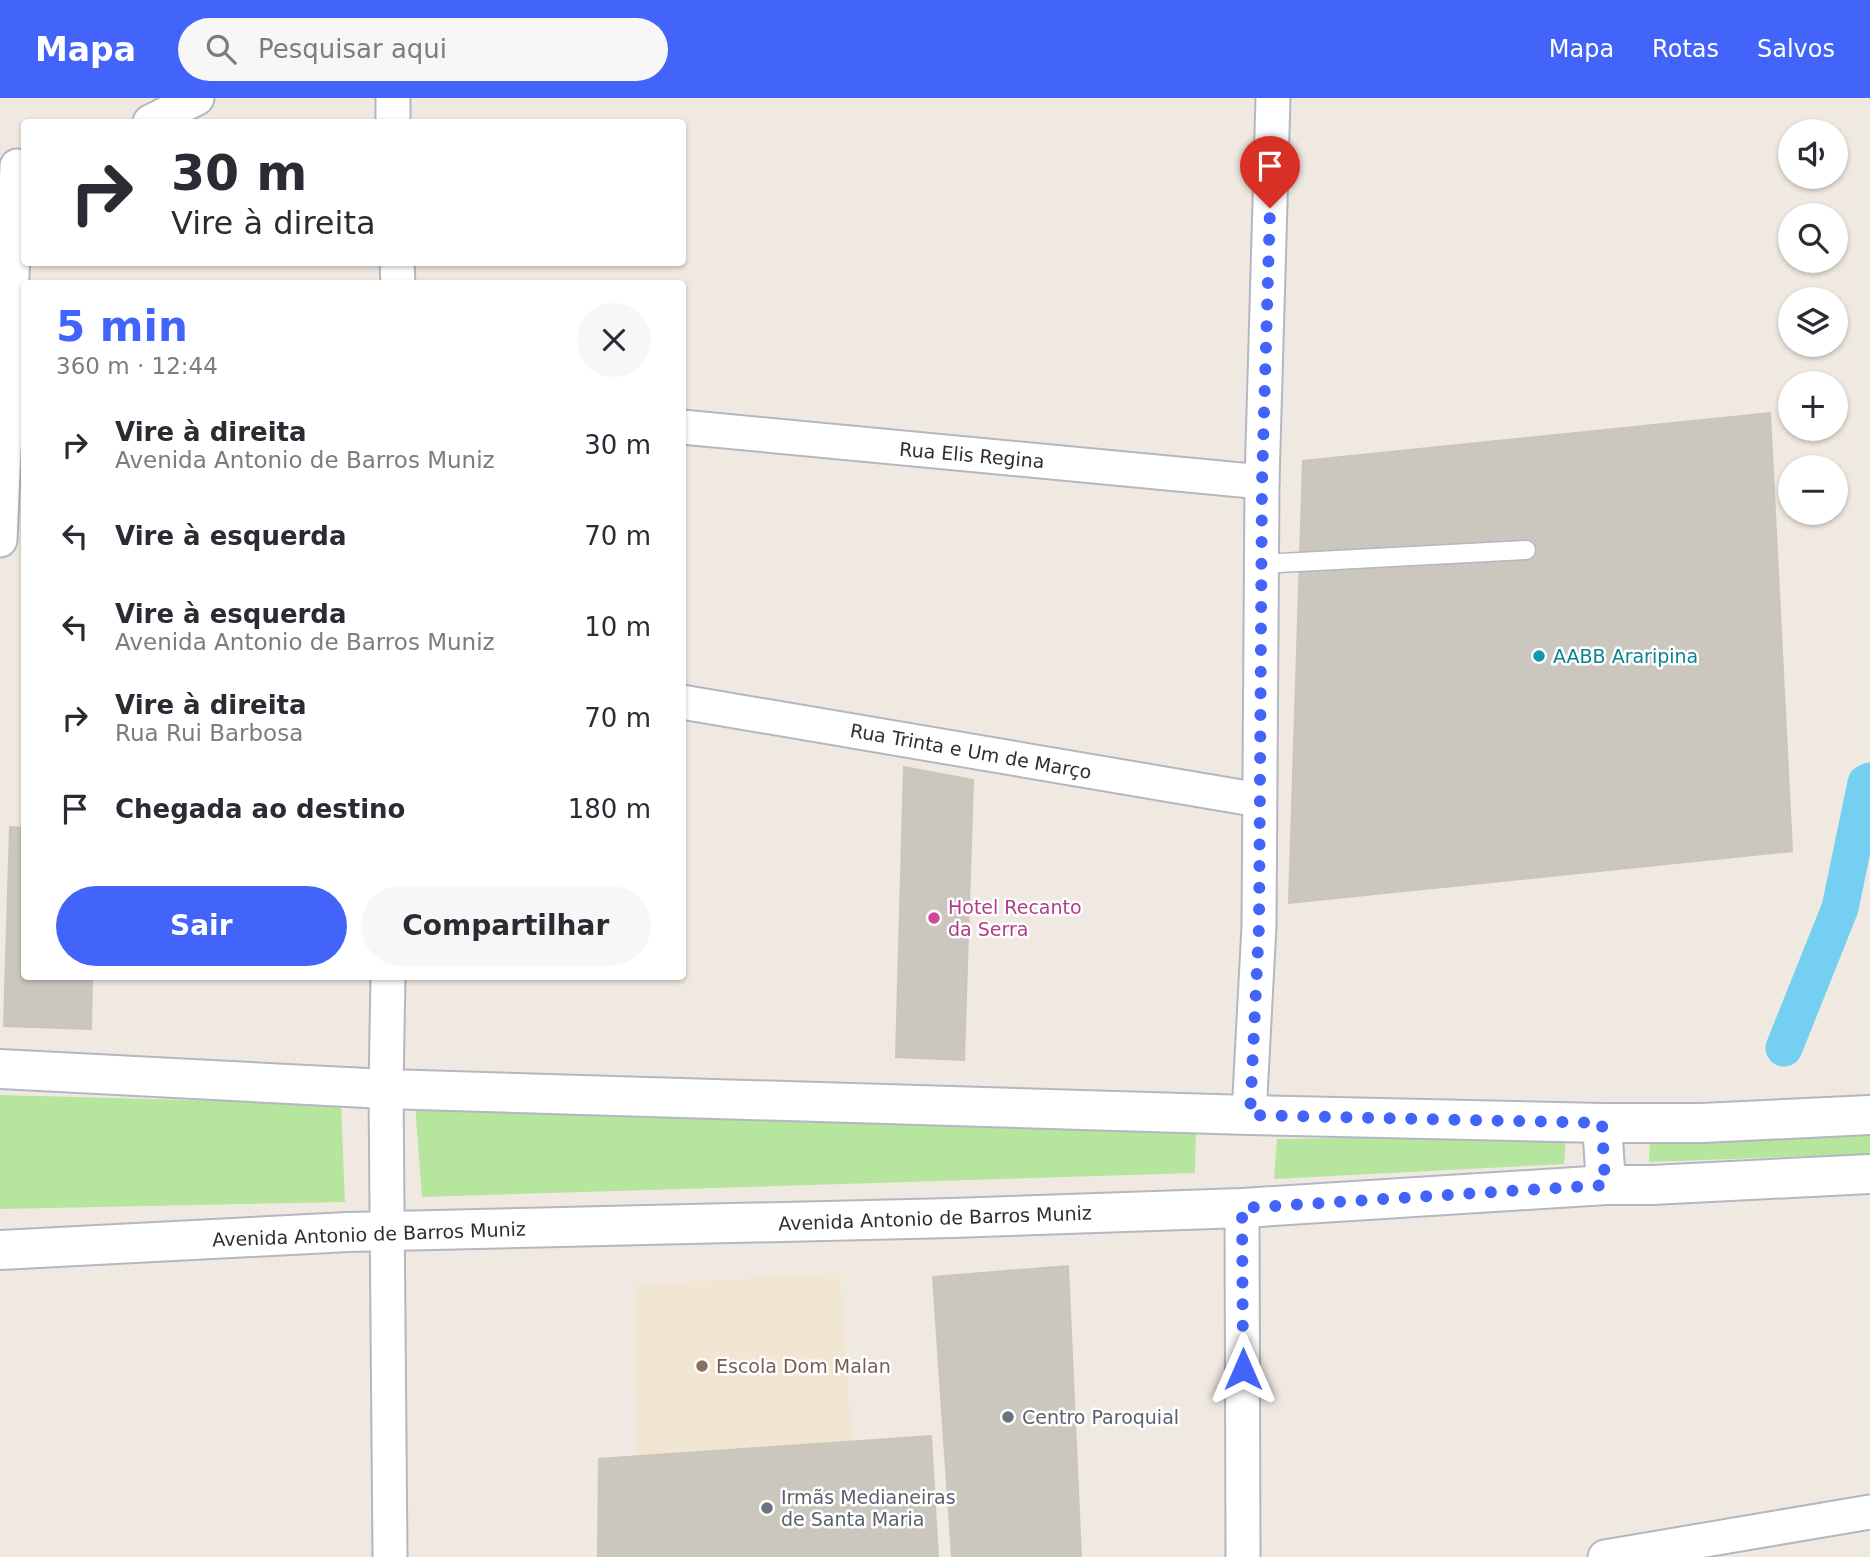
<!DOCTYPE html>
<html lang="pt">
<meta charset="utf-8">
<style>
:root{--surface:#fff;--page:#f7f7f7;--text:#2b2b33;--muted:#7c7c81;--accent:#4264fb}
body{margin:0;font-family:"DejaVu Sans",sans-serif;background:var(--page);color:var(--text);height:100vh;display:flex;flex-direction:column;font-size:26px;white-space:nowrap}
*{box-sizing:border-box;margin:0}
p{font-size:23px;color:var(--muted)}
.icon{flex:none;width:38px;height:38px;fill:none;stroke:currentColor;stroke-width:2;stroke-linecap:round;stroke-linejoin:round}
.map{position:relative;flex:1;overflow:hidden}
.details{position:absolute;left:21px;top:182px;width:665px;height:700px;display:flex;flex-direction:column;background:var(--surface);border-radius:7px;box-shadow:0 2px 5px #0004}
.details>*{flex:none}
.hud{position:absolute;left:21px;top:21px;width:665px;height:147px;border-radius:7px;box-shadow:0 2px 5px #0004;background:#fff;color:var(--text);overflow:hidden}
.buttons{position:absolute;left:1778px;top:21px;display:grid;gap:14px}
.buttons a{display:grid;place-items:center;width:70px;height:70px;border-radius:50%;background:var(--surface);box-shadow:0 2px 5px #0004;font-size:35px}
.pin{position:absolute;display:grid;place-items:center;width:60px;height:60px;color:#fff;margin:-72px -30px;border-radius:50% 50% 50% 0;rotate:-45deg;box-shadow:0 0 7px #0007}
.pin .icon{rotate:45deg}
.me{position:absolute;width:77px;margin:-38px;rotate:0deg;stroke-linejoin:round;filter:drop-shadow(0 0 5px #0008)}
.turn{display:flex;align-items:center;gap:24px;height:147px;padding:0 35px;font-size:32px}
.turn .icon{width:91px;height:91px;stroke-width:2.5}
.turn b{display:block;font-size:49px;line-height:60px}
.round{display:grid;place-items:center;flex:none;width:74px;height:74px;border-radius:37px;background:var(--page)}
.overview{display:flex;align-items:center;justify-content:space-between;height:119px;padding:0 35px}
h1{font-size:42px;font-weight:700;line-height:52px;color:var(--accent)}
.primary-button{display:flex;gap:14px;margin-top:auto;padding:14px 35px}
.primary-button a{flex:1;height:80px;border-radius:42px;background:var(--accent);color:#fff;font-size:28px;font-weight:700;line-height:80px;text-align:center}
.primary-button a+a{background:var(--page);color:var(--text)}
ul{padding:0;list-style:none}
li{display:flex;align-items:center;gap:21px;height:91px;padding:0 35px}
li div{flex:1}
li b{display:block;font-size:26px}
li em{font-style:normal}
header{display:flex;align-items:center;gap:42px;box-sizing:border-box;height:98px;padding:0 35px;background:var(--accent);color:#fff}
header strong{font-size:33px}
nav{display:flex;gap:38px;margin-inline-start:auto;font-size:24px}
.search{width:490px;height:63px;background:var(--page);display:flex;align-items:center;gap:18px;box-sizing:border-box;padding:0 24px;border-radius:38px;color:var(--muted);font-size:26px}
.map>svg:first-child{display:block}
.education{fill:#f0e6d1}
.green{fill:#b6e59e}
.lines{fill:none;stroke-linecap:round;stroke-linejoin:round}
.canal{stroke:#75cff0;stroke-width:37}
.building{fill:#cbc7bf;stroke:#cbc5ba;stroke-width:2}
.service-casing{stroke:#b4b7c1;stroke-width:21}
.minor-casing{stroke:#b4b7c1;stroke-width:37}
.secondary-casing{stroke:#b4b7c1;stroke-width:42}
.service{stroke:#fff;stroke-width:18}
.minor{stroke:#fff;stroke-width:33}
.secondary{stroke:#fff;stroke-width:38}
.route{stroke:#4264fb;stroke-width:12;stroke-dasharray:0 21.6}
.culture-dot{fill:#0f9aa8;stroke:#fff;stroke-width:2.5}
.hotel-dot{fill:#d1479c;stroke:#fff;stroke-width:2.5}
.education-dot{fill:#8d6e63;stroke:#fff;stroke-width:2.5}
.worship-dot{fill:#6b7280;stroke:#fff;stroke-width:2.5}
.labels{text-anchor:middle;dominant-baseline:central;stroke-width:5;stroke-linejoin:round;paint-order:stroke}
.street-label{font-size:19px;fill:#2e2e2e;stroke:#fff}
.culture-label{font-size:19px;fill:#0d838f;stroke:#fff;text-anchor:start}
.hotel-label{font-size:19px;fill:#b23c85;stroke:#fff;text-anchor:start}
.education-label{font-size:19px;fill:#785e54;stroke:#fff;text-anchor:start}
.worship-label{font-size:19px;fill:#5b616d;stroke:#fff;text-anchor:start}
</style>
<header>
<strong>Mapa</strong>
<div class="search"><svg class="icon" aria-label="search" viewBox="0 0 24 24"><circle cx="10" cy="10" r="6"/><path d="M15 15l6 6"/></svg>Pesquisar aqui</div>
<nav><a>Mapa</a><a>Rotas</a><a>Salvos</a></nav>
</header>
<div class="map">
<svg width="1870" height="1459" viewBox="0 0 1870 1459">
<rect width="100%" height="100%" fill="#efe9e1"/>
<polygon class="education" points="840,1175 852,1344 638,1359 636,1187"/>
<g class="green">
<polygon points="0,997 341,1006 345,1104 0,1111"/>
<polygon points="415,1006 1196,1029 1195,1075 422,1099"/>
<polygon points="1870,1030 1870,1056 1649,1064 1650,1042"/>
<polygon points="1566,1037 1564,1066 1274,1081 1277,1041"/>
</g>
<g class="lines">
<polyline class="canal" points="1784,950 1840,810 1866,685 1870,683"/>
</g>
<g class="building">
<polygon points="1770,315 1792,753 1289,805 1303,363"/>
<polygon points="904,669 973,682 964,962 896,959"/>
<polygon points="10,729 24,730 24,878 92,878 91,931 4,928"/>
<polygon points="1068,1168 1081,1459 952,1459 933,1179"/>
<polygon points="931,1338 938,1459 598,1459 599,1361"/>
</g>
<g class="lines">
<defs>
<polyline id="service" points="1261,466 1526,452"/>
<g id="minor">
<polyline points="393,0 393,24"/>
<polyline points="150,24 197,0"/>
<polyline points="397,164 398,186"/>
<polyline points="682,329 1262,384"/>
<polyline points="0,442 17,68"/>
<polyline points="682,604 1259,702"/>
<polyline points="388,878 386,991 390,1459"/>
<polyline points="1249,1017 1259,828 1262,384 1273,0"/>
<polyline points="1242,1110 1243,1459"/>
<polyline points="1605,1459 1870,1414"/>
</g>
<g id="secondary">
<polyline points="0,971 386,991 1249,1017 1602,1025 1702,1025 1870,1017"/>
<polyline points="1602,1025 1606,1087"/>
<polyline points="0,1152 348,1134 952,1120 1242,1110 1606,1087 1652,1087 1870,1076"/>
</g>
</defs>
<use href="#service" class="service-casing"/>
<use href="#minor" class="minor-casing"/>
<use href="#secondary" class="secondary-casing"/>
<use href="#service" class="service"/>
<use href="#minor" class="minor"/>
<use href="#secondary" class="secondary"/>
</g>
<g class="lines">
<polyline class="route" points="1243,1271 1242,1110 1605,1087 1602,1025 1250,1017 1259,828 1262,384 1270,110"/>
</g>
<circle class="culture-dot" cx="1539" cy="558" r="7"/>
<circle class="hotel-dot" cx="934" cy="820" r="7"/>
<circle class="education-dot" cx="702" cy="1268" r="7"/>
<g class="worship-dot">
<circle cx="1008" cy="1319" r="7"/>
<circle cx="767" cy="1410" r="7"/>
</g>
<g class="labels">
<g class="street-label">
<text transform="translate(972 357) rotate(5)">Rua Elis Regina</text>
<text transform="translate(971 653) rotate(10)">Rua Trinta e Um de Março</text>
<text transform="translate(935 1120) rotate(-2)">Avenida Antonio de Barros Muniz</text>
<text transform="translate(369 1136) rotate(-2)">Avenida Antonio de Barros Muniz</text>
</g>
<g class="culture-label">
<text x="1553" y="558">AABB Araripina</text>
</g>
<g class="hotel-label">
<text x="948" y="809">Hotel Recanto<tspan x="948" dy="22">da Serra</tspan></text>
</g>
<g class="education-label">
<text x="716" y="1268">Escola Dom Malan</text>
</g>
<g class="worship-label">
<text x="1022" y="1319">Centro Paroquial</text>
<text x="781" y="1399">Irmãs Medianeiras<tspan x="781" dy="22">de Santa Maria</tspan></text>
</g>
</g>
</svg>
<div class="buttons">
<a><svg class="icon" aria-label="sound" viewBox="0 0 24 24"><path d="M4 9h4l5-4v14l-5-4H4zM17 9q2 3 0 6"/></svg></a>
<a><svg class="icon" aria-label="search" viewBox="0 0 24 24"><circle cx="10" cy="10" r="6"/><path d="M15 15l6 6"/></svg></a>
<a><svg class="icon" aria-label="layers" viewBox="0 0 24 24"><path d="M12 4l9 5-9 5-9-5zM3 14l9 5 9-5"/></svg></a>
<a>+</a>
<a>−</a>
</div>
<div class="pin" style="left:1270px;top:110px;background:#d93025"><svg class="icon" aria-label="arrive" viewBox="0 0 24 24"><path d="M6 21V4h12l-3 4 3 4H6"/></svg></div>
<svg class="me" style="left:1243px;top:1271px" viewBox="-20 -20 40 40"><path d="M0-17L14 15 0 8-14 15z" fill="#4264fb" stroke="#fff" stroke-width="4"/></svg>
<div class="hud">
<div class="turn"><svg class="icon" aria-label="right" viewBox="0 0 24 24"><path d="M7 20v-9h11M14 6l5 5-5 5"/></svg><div><b>30 m</b>Vire à direita</div></div>
</div>
<section class="details">
<div class="overview"><div><h1>5 min</h1><p>360 m · 12:44</p></div><a class="round"><svg class="icon" aria-label="close" viewBox="0 0 24 24"><path d="M6 6l12 12M18 6L6 18"/></svg></a></div>
<ul>
<li><svg class="icon" aria-label="right" viewBox="0 0 24 24"><path d="M7 20v-9h11M14 6l5 5-5 5"/></svg><div><b>Vire à direita</b><p>Avenida Antonio de Barros Muniz</p></div><em>30 m</em></li>
<li><svg class="icon" aria-label="left" viewBox="0 0 24 24"><path d="M17 20v-9H6M10 6l-5 5 5 5"/></svg><div><b>Vire à esquerda</b></div><em>70 m</em></li>
<li><svg class="icon" aria-label="left" viewBox="0 0 24 24"><path d="M17 20v-9H6M10 6l-5 5 5 5"/></svg><div><b>Vire à esquerda</b><p>Avenida Antonio de Barros Muniz</p></div><em>10 m</em></li>
<li><svg class="icon" aria-label="right" viewBox="0 0 24 24"><path d="M7 20v-9h11M14 6l5 5-5 5"/></svg><div><b>Vire à direita</b><p>Rua Rui Barbosa</p></div><em>70 m</em></li>
<li><svg class="icon" aria-label="arrive" viewBox="0 0 24 24"><path d="M6 21V4h12l-3 4 3 4H6"/></svg><div><b>Chegada ao destino</b></div><em>180 m</em></li>
</ul>
<div class="primary-button"><a>Sair</a><a>Compartilhar</a></div>
</section>
</div>
